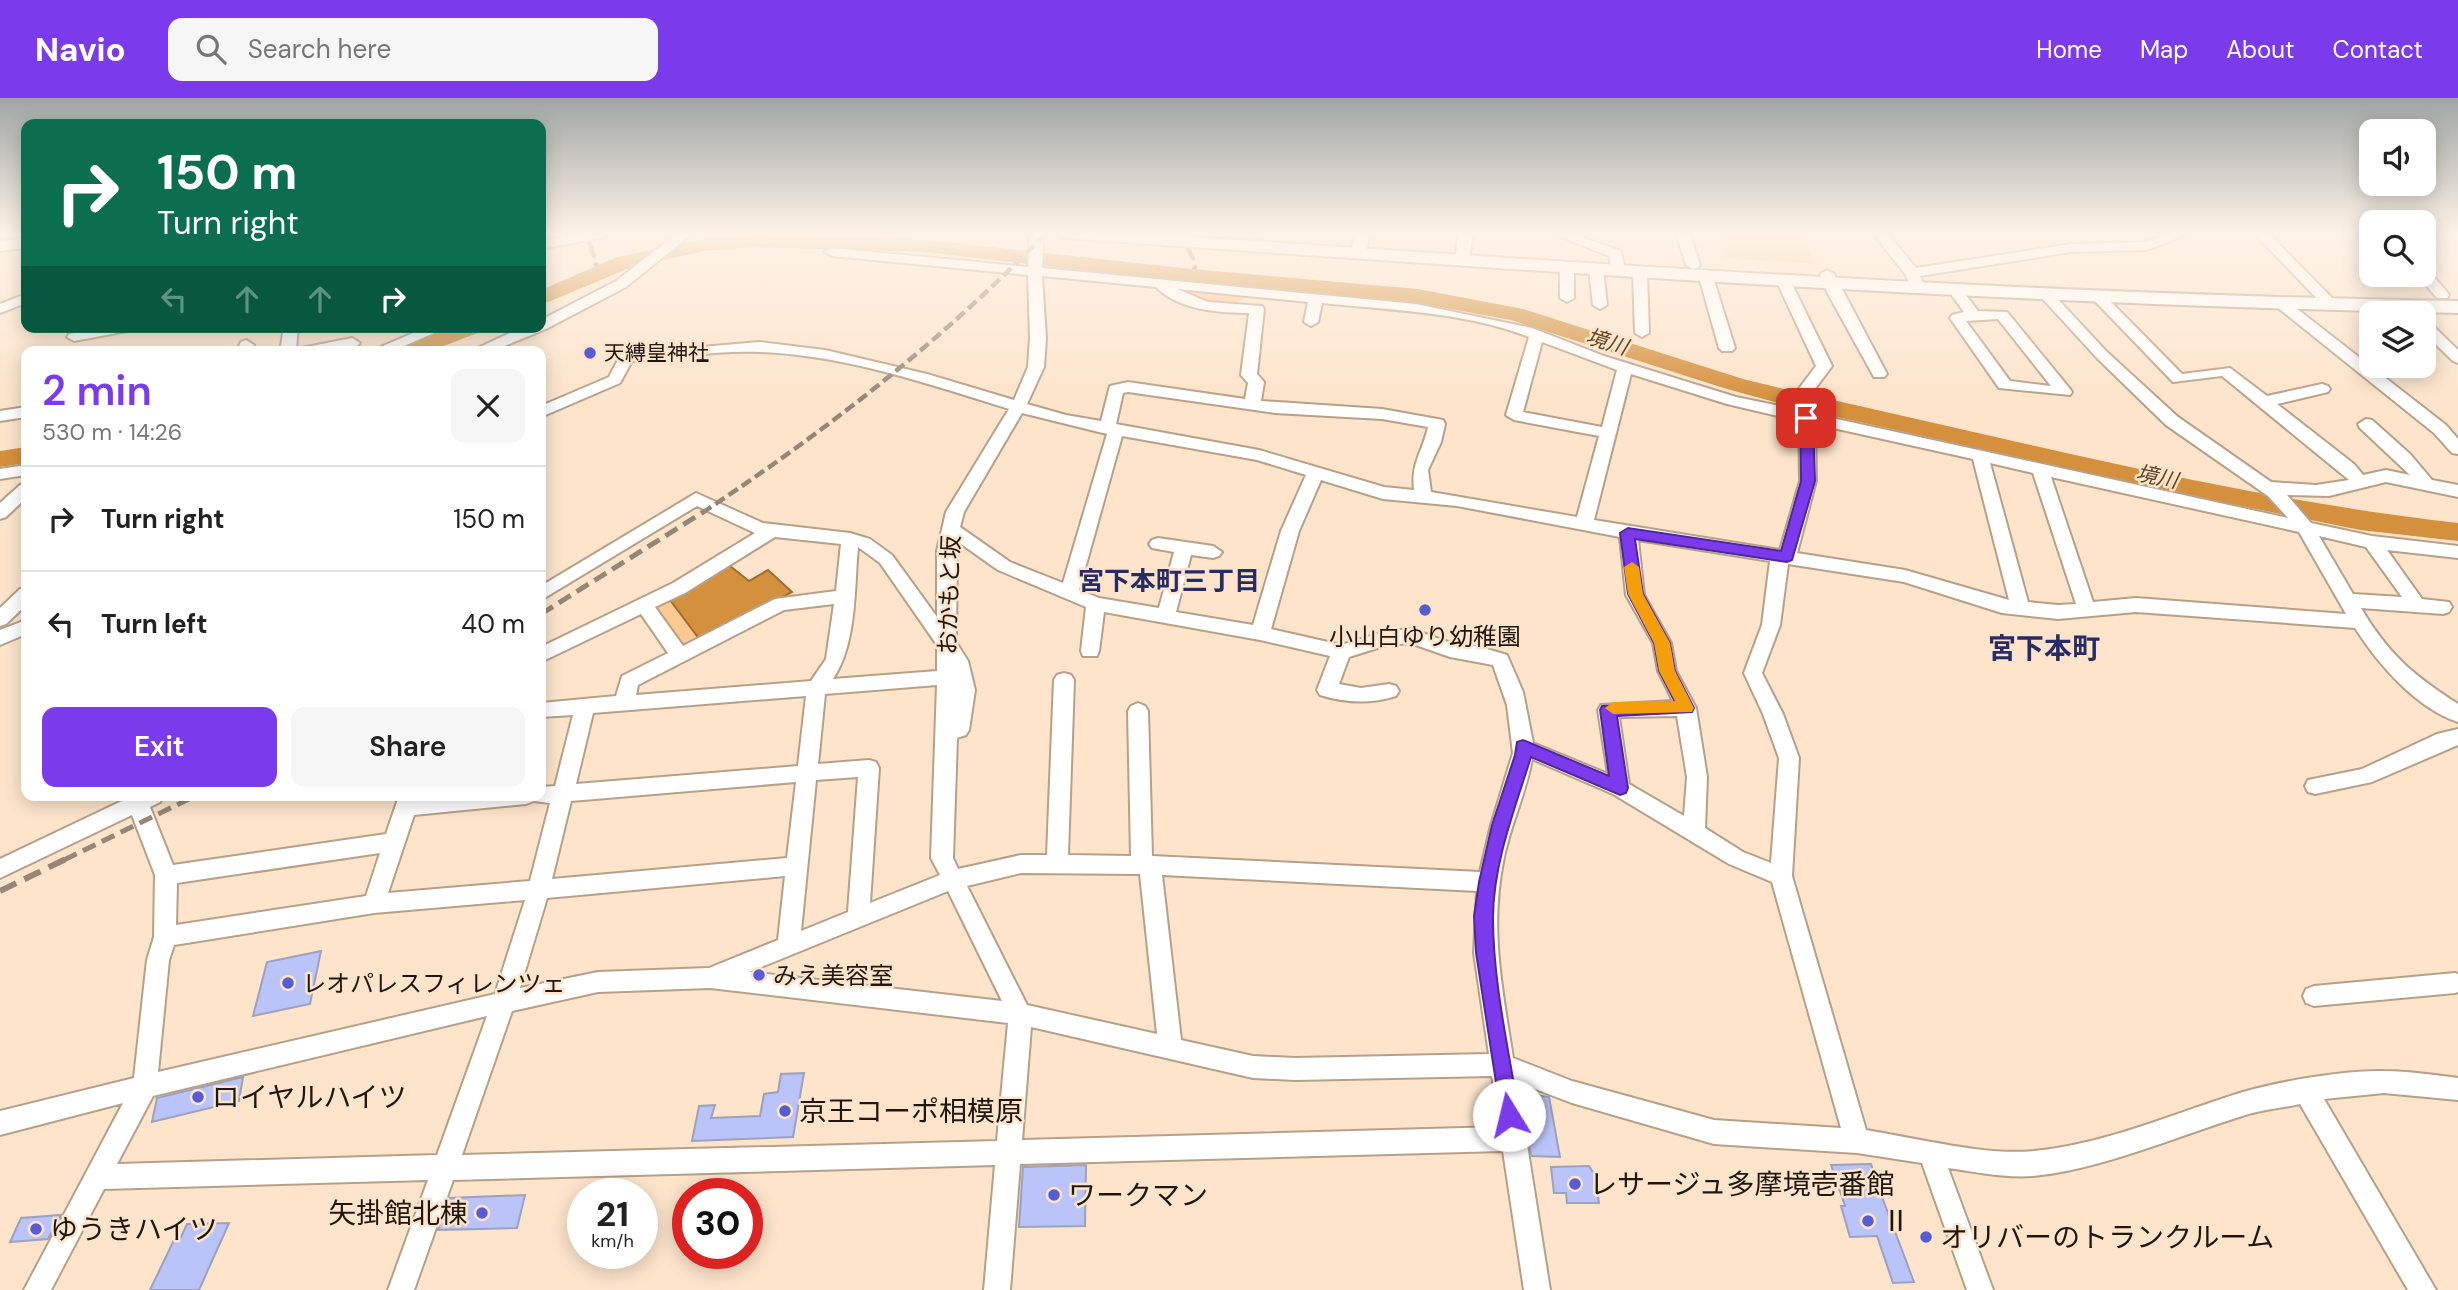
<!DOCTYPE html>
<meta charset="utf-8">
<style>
:root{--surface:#fff;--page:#f6f6f6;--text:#222;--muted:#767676;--line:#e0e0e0;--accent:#7c3aed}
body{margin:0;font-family:"DM Sans","Noto Sans JP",sans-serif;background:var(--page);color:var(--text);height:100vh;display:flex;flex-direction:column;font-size:26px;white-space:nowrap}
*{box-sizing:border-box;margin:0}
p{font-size:23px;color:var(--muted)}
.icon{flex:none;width:38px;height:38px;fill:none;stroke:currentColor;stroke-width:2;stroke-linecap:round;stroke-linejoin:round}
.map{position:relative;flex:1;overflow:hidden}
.panel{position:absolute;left:21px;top:248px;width:525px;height:455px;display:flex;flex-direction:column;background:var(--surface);border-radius:14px;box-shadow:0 4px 18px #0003}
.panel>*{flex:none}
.top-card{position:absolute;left:21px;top:21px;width:525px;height:214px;border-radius:14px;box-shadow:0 4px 18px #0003;background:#0b6e4f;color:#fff;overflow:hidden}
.buttons{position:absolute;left:2359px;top:21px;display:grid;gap:14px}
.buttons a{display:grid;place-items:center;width:77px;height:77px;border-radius:14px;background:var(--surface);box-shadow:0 4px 18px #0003;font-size:35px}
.speed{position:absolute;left:567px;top:1080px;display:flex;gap:14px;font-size:35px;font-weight:700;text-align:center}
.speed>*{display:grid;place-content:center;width:91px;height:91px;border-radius:50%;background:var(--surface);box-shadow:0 4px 18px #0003;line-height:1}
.speed small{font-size:18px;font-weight:400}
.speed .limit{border:10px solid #d22;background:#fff;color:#111}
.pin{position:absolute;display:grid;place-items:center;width:60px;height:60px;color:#fff;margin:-30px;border-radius:14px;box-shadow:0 4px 10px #0006}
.me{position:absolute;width:77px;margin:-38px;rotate:351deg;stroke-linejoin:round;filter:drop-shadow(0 0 5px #0008)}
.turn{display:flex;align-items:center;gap:24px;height:147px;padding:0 21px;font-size:32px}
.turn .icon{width:91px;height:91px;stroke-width:2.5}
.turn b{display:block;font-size:49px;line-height:60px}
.lanes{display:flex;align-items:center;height:66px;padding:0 21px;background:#0003;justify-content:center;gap:35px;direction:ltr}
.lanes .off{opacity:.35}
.round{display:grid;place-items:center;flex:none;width:74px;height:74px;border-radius:14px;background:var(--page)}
.head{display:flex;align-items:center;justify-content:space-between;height:119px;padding:0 21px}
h1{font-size:42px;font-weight:600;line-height:52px;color:var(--accent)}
.action{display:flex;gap:14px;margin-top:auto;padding:14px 21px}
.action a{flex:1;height:80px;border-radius:14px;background:var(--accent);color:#fff;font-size:28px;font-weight:600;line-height:80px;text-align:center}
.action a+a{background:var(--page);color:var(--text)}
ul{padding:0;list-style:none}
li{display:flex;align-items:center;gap:21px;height:105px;padding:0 21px;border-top:2px solid var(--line)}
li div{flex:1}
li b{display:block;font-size:26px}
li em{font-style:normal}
header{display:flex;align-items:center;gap:42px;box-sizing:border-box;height:98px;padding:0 35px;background:var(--accent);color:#fff}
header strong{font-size:33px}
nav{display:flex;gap:38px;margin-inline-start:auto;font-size:24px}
.search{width:490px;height:63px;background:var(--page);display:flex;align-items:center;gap:18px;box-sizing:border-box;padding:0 24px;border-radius:14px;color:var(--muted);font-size:26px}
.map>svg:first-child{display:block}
.green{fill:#ffc990}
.water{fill:#d5903e;stroke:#9e6c30;stroke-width:2}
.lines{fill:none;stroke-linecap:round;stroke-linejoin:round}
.stream{stroke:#9e6c30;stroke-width:4.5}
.river{fill:#d5903e;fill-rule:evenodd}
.building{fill:#bac4f9;stroke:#9ba1be;stroke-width:2}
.minor-casing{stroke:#b7a088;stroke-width:4}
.major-casing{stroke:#b7a088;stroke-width:4}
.minor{fill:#fff;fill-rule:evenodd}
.major{fill:#fff;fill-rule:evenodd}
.rail-far2{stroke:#978675;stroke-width:4.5;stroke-dasharray:11 5;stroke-linecap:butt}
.rail-far1{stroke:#978675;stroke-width:5;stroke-dasharray:14 7;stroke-linecap:butt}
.rail{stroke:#978675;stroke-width:6;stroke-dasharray:18 9;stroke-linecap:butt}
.route{fill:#7c3aed;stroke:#51269a;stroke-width:2}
.slow{fill:#f59e0b}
.poi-dot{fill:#575cd3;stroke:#fde4cb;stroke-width:2.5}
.labels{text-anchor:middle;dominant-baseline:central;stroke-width:5;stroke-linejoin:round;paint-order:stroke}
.far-water-label{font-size:21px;font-style:italic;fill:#614322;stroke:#fde4cb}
.far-poi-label{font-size:21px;fill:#1f170e;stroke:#fde4cb;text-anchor:start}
.street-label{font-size:24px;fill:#1f170e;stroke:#fde4cb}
.poi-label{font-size:24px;fill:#1f170e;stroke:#fde4cb;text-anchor:start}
.neighbourhood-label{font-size:26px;font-weight:bold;fill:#282c66;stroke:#fde4cb}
.quarter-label{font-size:28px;font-weight:bold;fill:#282c66;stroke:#fde4cb}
.near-poi-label{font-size:28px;fill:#1f170e;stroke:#fde4cb;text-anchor:start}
</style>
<header>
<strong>Navio</strong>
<div class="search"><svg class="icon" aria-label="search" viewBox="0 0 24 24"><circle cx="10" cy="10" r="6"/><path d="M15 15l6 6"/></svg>Search here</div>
<nav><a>Home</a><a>Map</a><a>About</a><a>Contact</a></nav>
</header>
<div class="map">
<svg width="2458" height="1192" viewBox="0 0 2458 1192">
<rect width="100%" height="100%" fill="#fde4cb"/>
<g class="green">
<polygon points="1721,135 1803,135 1815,166 1725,160"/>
<path d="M1176,189l75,8c-29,19 -43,10 -73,-2z"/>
<polygon points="668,501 700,543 680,549 653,508"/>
</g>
<polygon class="water" points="730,468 749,483 768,472 792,494 700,542 670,502"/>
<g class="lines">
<g class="stream">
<polyline points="586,135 594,158"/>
<polyline points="1188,151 1193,160"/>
<polyline points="596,166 599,174"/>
<polyline points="1192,178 1195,169"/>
</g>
<g class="river">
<path d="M755,137l171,5 266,29 226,20 105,20 220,70 54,13c219,48 438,106 661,131v18l-98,-11 -178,-36 -385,-86 -70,-19 -216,-69 -93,-17 -226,-20 -266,-31 -171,-5 -51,4 -72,16 -91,38v-15l76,-33 87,-18z"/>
<polygon points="450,229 483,229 480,234 428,254 394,254 398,249"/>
<polygon points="26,349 26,365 0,369 0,353"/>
</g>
</g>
<g class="building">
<polygon points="321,853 310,906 253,918 267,864"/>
<polygon points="804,975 793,1039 692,1043 699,1008 715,1007 711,1020 760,1018 764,996 778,994 781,976"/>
<polygon points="243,979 239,1003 152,1024 157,1000"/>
<polygon points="1521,992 1531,993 1533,997 1549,999 1560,1059 1531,1058"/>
<polygon points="1871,1066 1882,1099 1914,1184 1893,1185 1877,1138 1850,1139 1841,1108 1845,1108 1831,1067"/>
<polygon points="1086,1067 1085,1128 1019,1129 1023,1069"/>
<polygon points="1589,1068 1595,1077 1599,1105 1567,1105 1566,1095 1554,1095 1551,1069"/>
<polygon points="525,1097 517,1130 438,1132 449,1100"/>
<polygon points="61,1117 48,1141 10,1144 21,1120"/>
<polygon points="229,1125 199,1192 150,1192 175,1140 181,1139 187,1126"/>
</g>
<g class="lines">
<defs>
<g id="minor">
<polygon points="584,135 611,135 604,139 541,151 541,143"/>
<polygon points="678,135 693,135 626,189 546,231 490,254 469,254 523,229 541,229 541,222 616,183"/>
<path d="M1030,135h14l-2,35 374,36 116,24 72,28 132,41 63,13 -1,-20 18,-24 -39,-84 7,-4 7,4 41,84 -18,24v24l474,104 -20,-22 -102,-71 -69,-67 -56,-61 2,-3h10l54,58 71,65 93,65 45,3 33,-5 -127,-104 -49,6 -80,-83 2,-3h10l77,78 48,-6 37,28 55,-12 6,2 2,3 -2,3 -51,12 77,60 9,11 23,-5 24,5 -50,-47 -2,-4 8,-5 6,1 38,34 22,26 26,5v12l-72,-15 -57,14 -42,-1 24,28 61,13 86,10v12l-71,-8 35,49 27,3 3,5 -3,5 -6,2 -82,-6c27,46 52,67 97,96v18c-42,-14 -80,-58 -103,-94l-219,-16 -78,7 -56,-6 -98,-31 -116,-18 -8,61 -18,48 21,41 16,44 -7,118 74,254c50,8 119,26 168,21 72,-7 141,-38 209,-59 38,-11 102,-22 141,-21 25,0 50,4 74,7v22l-74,-7 -60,6 112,191h-28l-108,-186c-19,4 -39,6 -58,12 -64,20 -143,54 -209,60 -29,2 -57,-4 -85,-8l45,122h-26l-45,-127 -65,-10 -143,-9 -142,-41 -55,-21 33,208h-26l-21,-139 -483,13 -10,126h-26l11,-125 -542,15 -39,110h-26l40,-110 -324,9 -53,101h-27l99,-187 -123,32v-24l134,-33 13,-118 7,-23 1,-62 -23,-60 -132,63v-19l126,-60 -1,-3h38l-3,6 -10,5 23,58 213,-31 13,-38h142v-9l14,-1 18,-71 -32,2v-14l75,-7 6,-20 46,-23 -27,-39 -100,48v-15l132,-64 82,-50 -58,-27 -156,94v-14l155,-93 67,30 87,10 20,6 22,16 45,62v-66l9,-39 63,-103c-80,-25 -165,-54 -249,-57 -42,-2 -86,6 -128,9l-12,22 -79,34v-11l68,-29 12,-23 138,-12 66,8 102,24 87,26 14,-33 2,-29 -2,-63 -196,-19 -7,-4 7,-4 196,19zM1042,178l114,11c23,23 62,26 93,26l-8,62 7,8 -3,16 -117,-17 -18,4 -9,35 -35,-6 -39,-11 17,-37 2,-29zM1177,191l131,13 -4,20 7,4 7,-4 4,-19c68,7 143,9 207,34l-23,78 8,5 85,16 -22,81 -146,-25 -3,-22 13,-28 4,-18 -2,-4 -61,-11 -121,-8 3,-19 -7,-8 7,-65 -2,-3 -54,-4zM1542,244l75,28 -15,57 -79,-15zM1631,276l96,30 72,17 1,60 -20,69 -186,-30zM1128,294l147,21 107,6 46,8c-6,27 -17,35 -14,63l-30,-3 -125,-37 -143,-26 7,-31zM1022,315l85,21 -44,149 -53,-21 -50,-35 4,-15zM1815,326l158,35 36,141 -104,-30 -108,-17 19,-72zM1122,338l135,24 49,15 -25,56 -28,94 -77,-13 15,-57 22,3 6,-2 3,-4 -9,-6 -55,-8 -6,2 -3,4 3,4 22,4 -15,56 -60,-10 -20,-8zM1990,365l43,10 43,131 -18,1 -30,-3zM2051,379l248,55 47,82 -210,-16 -43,4zM1321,382l62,19 74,7 163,31 6,58 27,48 5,28 15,30 -72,4 -3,5 10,64 -75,-31 -10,-51 -16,-37 -30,-9 -26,-3 -40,-14 -24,2 -46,14 -70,-16 28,-98zM2319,438l47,11 36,50 -49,-3zM775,439l66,7 -5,47 -61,8 -92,47 -28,-39 30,-14zM1638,442l132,21 -8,64 -18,48 19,41 16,44 -8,105 -28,-11 -38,-24 2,-51 -11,-69 -20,-37 -5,-28 -27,-48zM957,443l41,29 88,37 -5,44 2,5h14l2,-5 5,-39 156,28 70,16 -13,34 3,5c25,8 51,9 76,1l3,-5 -3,-5 -7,-2 -28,4 -22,-4 10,-27 38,-12 23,-2 40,14 43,8 14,40 6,48 -22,72 -11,47 -328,-16 -4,-145 -3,-5 -7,-3 -7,3 -3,5 3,145 -63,-1 6,-175 -3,-5 -7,-2 -7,2 -3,5 -7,175h-26l-63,14 -5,-11 4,-120 9,-3 3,-5 6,-40 -7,-29 -12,-19zM858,449l22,16 57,82v26l-104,8c24,-36 21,-89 25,-132zM834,506l-8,55 -15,22 -175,14 2,-10 146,-75zM937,587l-6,173 9,17 -70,28 9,-135 -3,-6 -7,-2 -51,4 7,-70zM806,598l-8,70 -222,18 17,-71zM1677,618l10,61 -3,39 -55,-32 -10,-67zM1532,661l81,35 116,70 43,18 69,246 -127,-8 -142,-39 -59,-23c-11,-71 -24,-129 -9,-201 7,-33 22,-64 28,-98zM858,679l-10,135 -47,19 15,-151zM796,684l-9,76 -235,21 19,-78zM534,703l16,2 -20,78 -142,12 26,-78 112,-11zM380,755l-14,43 -190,29 1,-42zM1021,775l119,1 17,160 -130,-29 -60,-119zM1162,777l315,16 -3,62 15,101 -194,4 -42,-2 -72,-16zM785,778l-7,64 -69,28 -111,4 -78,16 27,-90zM948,793l54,110 -253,-29zM525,802l-30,94 -337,78 11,-112 5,-15 200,-32zM710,890l298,35 -11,118 -535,14 50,-144 86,-19zM487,918l-50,139 -320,9 36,-68zM1031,929l222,51 42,2 197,-4 8,51 -478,13z"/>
<polygon points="1356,135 1370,135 1365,155 1358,159 1351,155"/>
<polygon points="1459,135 1473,135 1469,162 1462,166 1455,162"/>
<polygon points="1551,135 1570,135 1621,153 1625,173 1623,176 1613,176 1609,158"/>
<polygon points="1676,135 1690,135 1700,167 1698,170 1693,171 1686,167"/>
<polygon points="1873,135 1887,135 1916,170 2071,146 2145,144 2171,135 2190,135 2147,152 2071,154 1920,178 1923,185 1916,189 1911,188 1905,176"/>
<polygon points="2254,135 2268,135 2336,204 2338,207 2336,210 2326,210"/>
<polygon points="1567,165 1574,169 1574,200 1567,204 1560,200 1560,169"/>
<polygon points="1596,167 1603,171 1607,207 1600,211 1593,207 1589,171"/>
<polygon points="1640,170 1647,174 1649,235 1642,239 1635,235 1633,174"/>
<polygon points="1827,172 1834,176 1887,276 1884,279 1874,279 1827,194 1820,176"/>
<polygon points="2424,172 2429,173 2447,194 2449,197 2447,200 2437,200 2419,179 2417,177 2424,177"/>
<polygon points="1706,175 1713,179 1735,250 1732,253 1722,253 1719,250 1699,179"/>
<path d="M1957,191l5,1 16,21 29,1 63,77 2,3 -2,3 -71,-7 -49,-70 2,-3 12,-3 -14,-19zM1998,221l53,67 -41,-5 -44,-60z"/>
<polygon points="26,196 26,205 0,215 0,206"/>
<polygon points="2282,202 2287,203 2446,327 2458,341 2458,356 2452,355 2434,335 2277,209 2275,206 2277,203"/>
<polygon points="2424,223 2429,224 2458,252 2458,265 2453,263 2424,235"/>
<polygon points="102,229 135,229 128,233 74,243 67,239 69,236"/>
<polygon points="284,229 298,229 296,251 352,240 360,245 357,248 328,254 280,254"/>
<polygon points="427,229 448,229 390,254 369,254"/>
<polygon points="246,242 254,247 252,254 236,254 241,244"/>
<polygon points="26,309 26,319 0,323 0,313"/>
<polygon points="26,367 26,377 0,381 0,371"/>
<polygon points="26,385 26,400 6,419 0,421 0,405 20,387"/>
<polygon points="26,490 26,507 6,526 0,528 0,510 20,491"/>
<polygon points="26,522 26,536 0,547 0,532"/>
<polygon points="2458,631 2458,647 2372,684 2315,696 2308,694 2305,688 2308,682 2362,671 2437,636"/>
<polygon points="2455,875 2458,876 2458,894 2455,895 2314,908 2306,905 2303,898 2306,891 2314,888"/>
</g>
<g id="major">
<path d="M1056,135h80c440,30 880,61 1322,68v12c-465,-9 -929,-42 -1393,-75z"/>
<polygon points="26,140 26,150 0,153 0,143"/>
</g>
</defs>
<use href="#minor" class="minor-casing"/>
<use href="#major" class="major-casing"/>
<use href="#minor" class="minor"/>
<use href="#major" class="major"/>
<path class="rail-far2" d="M702,415c125,-83 240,-172 344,-280"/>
<g class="rail-far1">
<polyline points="541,516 705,413"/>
<polyline points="64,762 195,698"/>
</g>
<polyline class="rail" points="0,793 68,760"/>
</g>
<linearGradient id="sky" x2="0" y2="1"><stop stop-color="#a0a6a4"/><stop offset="0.45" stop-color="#fef3e8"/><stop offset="1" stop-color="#fef3e8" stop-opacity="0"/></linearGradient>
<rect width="2458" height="302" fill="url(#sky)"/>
<path class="route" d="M1806,316l7,4 2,63 -23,79 -5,2 -152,-23 8,55 27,49 5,28 19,37 -2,4 -75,4 11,72 -2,5 -6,2 -89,-38c-16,51 -38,107 -38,161 0,65 16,132 26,197l-3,6 -7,3 -7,-3 -26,-168 -2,-37 5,-34 13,-57 23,-70 2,-13 6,-2 86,36 -9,-66 2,-4 73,-4 -16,-31 -5,-28 -26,-49 -8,-61 8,-5 153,23 20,-70 -1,-63z"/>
<polygon class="slow" points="1632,464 1639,469 1643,496 1670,545 1675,573 1694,610 1692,614 1613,616 1605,610 1613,604 1675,603 1659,573 1654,545 1628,496 1624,469"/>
<g class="poi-dot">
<circle cx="590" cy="255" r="7"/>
<circle cx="1425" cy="512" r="7"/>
<circle cx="759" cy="877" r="7"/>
<circle cx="288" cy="885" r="7"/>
<circle cx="198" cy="999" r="7"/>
<circle cx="785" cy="1013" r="7"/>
<circle cx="1575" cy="1086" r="7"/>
<circle cx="1054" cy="1097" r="7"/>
<circle cx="482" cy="1115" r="7"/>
<circle cx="1868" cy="1123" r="7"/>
<circle cx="36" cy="1131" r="7"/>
<circle cx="1926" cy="1139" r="7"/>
</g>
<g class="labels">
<g class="far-water-label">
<text transform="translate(1607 244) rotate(17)">境川</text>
<text transform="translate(2157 379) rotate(12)">境川</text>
</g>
<g class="far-poi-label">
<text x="604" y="255">天縛皇神社</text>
</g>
<g class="street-label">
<text transform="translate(949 497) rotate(-88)">おかもと坂</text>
</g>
<g class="poi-label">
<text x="1425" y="538" text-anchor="middle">小山白ゆり幼稚園</text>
<text x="773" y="877">みえ美容室</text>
<text x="302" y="885">レオパレスフィレンツェ</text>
</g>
<g class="neighbourhood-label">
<text x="1169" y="483">宮下本町三丁目</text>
</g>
<g class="quarter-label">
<text x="2044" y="550">宮下本町</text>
</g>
<g class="near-poi-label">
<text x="212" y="999">ロイヤルハイツ</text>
<text x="799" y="1013">京王コーポ相模原</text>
<text x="1589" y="1086">レサージュ多摩境壱番館</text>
<text x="1068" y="1097">ワークマン</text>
<text x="468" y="1115" text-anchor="end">矢掛館北棟</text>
<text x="1882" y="1123">Ⅱ</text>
<text x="50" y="1131">ゆうきハイツ</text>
<text x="1940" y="1139">オリバーのトランクルーム</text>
</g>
</g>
</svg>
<div class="buttons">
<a><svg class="icon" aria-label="sound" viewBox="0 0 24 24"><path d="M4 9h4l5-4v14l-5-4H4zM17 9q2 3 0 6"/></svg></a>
<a><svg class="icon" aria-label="search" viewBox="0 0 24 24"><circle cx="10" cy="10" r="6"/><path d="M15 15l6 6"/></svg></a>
<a><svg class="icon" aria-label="layers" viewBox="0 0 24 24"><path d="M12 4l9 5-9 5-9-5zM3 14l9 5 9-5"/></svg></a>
</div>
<div class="speed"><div>21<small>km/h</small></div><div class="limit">30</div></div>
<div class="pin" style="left:1806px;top:320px;background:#d93025"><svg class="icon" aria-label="arrive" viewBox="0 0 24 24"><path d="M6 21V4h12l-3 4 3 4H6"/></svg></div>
<svg class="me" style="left:1509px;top:1017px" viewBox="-20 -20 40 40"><circle r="19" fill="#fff"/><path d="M0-13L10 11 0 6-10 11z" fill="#7c3aed"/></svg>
<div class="top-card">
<div class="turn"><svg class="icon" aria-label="right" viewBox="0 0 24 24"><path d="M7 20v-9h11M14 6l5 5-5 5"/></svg><div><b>150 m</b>Turn right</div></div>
<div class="lanes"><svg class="icon off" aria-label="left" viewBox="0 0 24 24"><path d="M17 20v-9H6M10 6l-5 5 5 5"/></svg><svg class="icon off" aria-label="ahead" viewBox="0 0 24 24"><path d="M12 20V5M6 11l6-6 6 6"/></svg><svg class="icon off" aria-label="ahead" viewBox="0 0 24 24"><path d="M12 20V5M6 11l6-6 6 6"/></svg><svg class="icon" aria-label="right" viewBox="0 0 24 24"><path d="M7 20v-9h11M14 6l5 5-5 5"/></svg></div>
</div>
<section class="panel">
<div class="head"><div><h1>2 min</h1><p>530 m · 14:26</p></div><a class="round"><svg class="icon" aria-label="close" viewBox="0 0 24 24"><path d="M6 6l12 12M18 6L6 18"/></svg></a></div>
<ul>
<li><svg class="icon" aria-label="right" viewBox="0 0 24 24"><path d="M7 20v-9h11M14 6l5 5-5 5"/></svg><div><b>Turn right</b></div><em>150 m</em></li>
<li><svg class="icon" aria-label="left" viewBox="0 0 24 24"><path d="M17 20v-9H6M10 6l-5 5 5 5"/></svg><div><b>Turn left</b></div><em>40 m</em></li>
</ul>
<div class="action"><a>Exit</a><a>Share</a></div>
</section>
</div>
